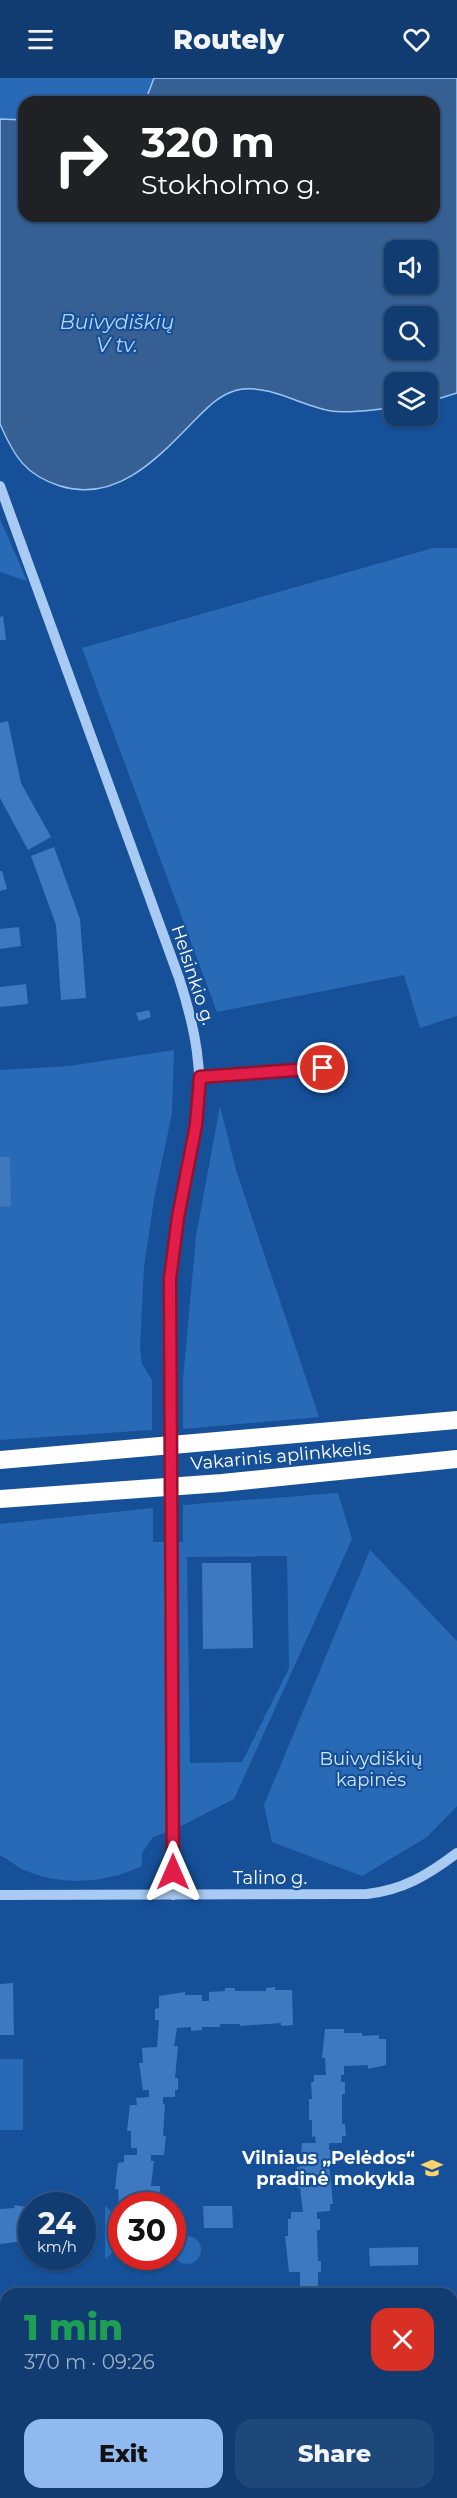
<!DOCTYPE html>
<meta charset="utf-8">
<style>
:root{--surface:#103c72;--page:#1e477a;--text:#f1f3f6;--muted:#9cadc4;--line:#305684;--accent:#90b9f0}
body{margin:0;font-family:Montserrat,sans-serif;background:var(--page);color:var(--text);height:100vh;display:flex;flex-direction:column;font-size:22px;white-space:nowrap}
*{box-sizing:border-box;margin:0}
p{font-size:20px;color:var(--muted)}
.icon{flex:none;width:33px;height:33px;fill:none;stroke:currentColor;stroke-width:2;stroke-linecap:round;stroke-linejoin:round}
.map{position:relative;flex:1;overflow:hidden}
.side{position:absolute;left:0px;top:2210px;width:458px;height:212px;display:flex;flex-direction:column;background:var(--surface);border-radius:18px 18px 0 0;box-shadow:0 2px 4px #0004,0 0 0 2px var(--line)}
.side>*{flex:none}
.banner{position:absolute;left:18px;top:18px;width:422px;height:126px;border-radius:18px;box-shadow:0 2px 4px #0004,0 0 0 2px var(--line);background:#202124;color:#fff;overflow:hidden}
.buttons{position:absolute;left:384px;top:162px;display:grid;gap:12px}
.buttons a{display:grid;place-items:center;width:54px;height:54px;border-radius:12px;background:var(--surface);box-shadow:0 2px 4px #0004,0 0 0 2px var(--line);font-size:30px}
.speed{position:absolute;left:18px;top:2114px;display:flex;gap:12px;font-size:30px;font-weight:700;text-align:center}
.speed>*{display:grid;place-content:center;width:78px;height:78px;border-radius:50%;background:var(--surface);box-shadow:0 2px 4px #0004,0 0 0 2px var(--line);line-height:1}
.speed small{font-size:15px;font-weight:400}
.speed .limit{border:9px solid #d22;background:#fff;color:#111}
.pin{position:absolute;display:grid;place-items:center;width:51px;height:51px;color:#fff;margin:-26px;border:3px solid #fff;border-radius:50%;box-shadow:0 2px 6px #0007}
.me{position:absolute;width:66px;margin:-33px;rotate:0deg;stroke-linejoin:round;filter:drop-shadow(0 0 4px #0008)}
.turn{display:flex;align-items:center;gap:21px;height:126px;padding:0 24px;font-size:27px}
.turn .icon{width:78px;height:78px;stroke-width:2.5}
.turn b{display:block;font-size:42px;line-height:51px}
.round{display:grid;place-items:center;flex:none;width:63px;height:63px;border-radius:18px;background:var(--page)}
.overview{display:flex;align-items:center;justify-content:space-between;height:102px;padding:0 24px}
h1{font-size:36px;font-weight:800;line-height:45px;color:#1e9e55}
.action{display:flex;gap:12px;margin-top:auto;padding:12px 24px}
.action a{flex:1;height:69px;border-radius:18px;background:var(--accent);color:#111;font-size:24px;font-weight:800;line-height:69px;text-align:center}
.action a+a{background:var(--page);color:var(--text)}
header{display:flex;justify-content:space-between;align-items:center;height:78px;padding:0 24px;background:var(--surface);font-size:27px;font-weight:800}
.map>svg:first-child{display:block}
.green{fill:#296ab6;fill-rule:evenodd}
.water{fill:#366094;stroke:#9bc5f4;stroke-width:1.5;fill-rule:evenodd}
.building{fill:#3e79bf}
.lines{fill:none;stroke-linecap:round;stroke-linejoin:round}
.minor{stroke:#a9caf2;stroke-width:10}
.highway{stroke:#fff;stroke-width:18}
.minor-bridge{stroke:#a9caf2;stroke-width:10}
.route-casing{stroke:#92132f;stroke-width:15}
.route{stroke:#e11d48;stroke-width:10}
.labels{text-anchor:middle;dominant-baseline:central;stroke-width:4.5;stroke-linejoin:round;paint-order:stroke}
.street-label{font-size:18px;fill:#fff;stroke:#165098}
.park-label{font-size:18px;fill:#d0e5fc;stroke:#165098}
.poi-label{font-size:18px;font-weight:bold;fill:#fff;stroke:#165098;text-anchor:end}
.water-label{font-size:20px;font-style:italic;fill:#b5d4f8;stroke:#165098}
</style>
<header><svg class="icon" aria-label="menu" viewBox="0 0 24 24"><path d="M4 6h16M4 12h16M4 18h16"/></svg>Routely<svg class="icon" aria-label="heart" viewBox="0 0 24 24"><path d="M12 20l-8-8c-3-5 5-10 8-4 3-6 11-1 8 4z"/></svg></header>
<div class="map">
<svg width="457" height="2420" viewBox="0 0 457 2420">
<rect width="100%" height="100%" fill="#165098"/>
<g class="green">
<polygon points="0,0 154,0 145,24 24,24 24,42 0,41"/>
<polygon points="0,441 27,503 0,494"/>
<polygon points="433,470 457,470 457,938 420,950 404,897 217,934 82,570"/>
<polygon points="174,972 172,1035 154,1121 144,1189 140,1270 142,1286 152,1302 152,1352 0,1362 0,992 69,988"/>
<polygon points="220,1028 236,1092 319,1339 183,1351 183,1302 196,1158"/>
<path d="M338,1415l14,46 -118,260 -53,27 -28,11 -11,16v13c-38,18 -80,20 -118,4 -9,-4 -16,-12 -24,-14v-332l153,-16v34h30v-37zM287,1478l2,112 -47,94 -52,1 -3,-206z"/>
<polygon points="370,1472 457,1563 457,1728 427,1759 362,1798 272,1764 264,1727"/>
<polygon points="23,1981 23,2052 0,2052 0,1981"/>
<polygon points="105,2127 121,2145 122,2168 105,2181"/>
<circle cx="187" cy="2172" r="14"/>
</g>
<path class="water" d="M154,0h303v315l-29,9v-20h-34v26c-19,1 -44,6 -63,3 -29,-5 -59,-25 -88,-22 -23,3 -37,20 -52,35 -35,36 -76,79 -131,62 -35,-11 -46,-30 -60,-62v-305l24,1v96h410v-114h-289zM394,172h34v34h-34zM394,238h34v34h-34z"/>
<g class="building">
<polygon points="3,538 6,562 0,562 0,539"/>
<polygon points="8,643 21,705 51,759 28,772 0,720 0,645"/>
<polygon points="54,769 80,841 86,920 61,922 56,847 31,778"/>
<polygon points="0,793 2,793 7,811 0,813"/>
<polygon points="19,849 21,868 0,871 0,851"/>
<polygon points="26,906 28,926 0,929 0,909"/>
<polygon points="149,932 151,939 139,943 136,935"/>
<polygon points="0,1079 10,1079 11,1128 0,1129"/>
<polygon points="202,1485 251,1485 253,1570 203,1571"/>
<polygon points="13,1905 14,1957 0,1957 0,1906"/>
<polygon points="275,1909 275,1912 292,1912 293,1947 281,1948 281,1945 240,1948 240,1946 220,1946 220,1949 202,1949 202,1952 191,1953 191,1949 177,1950 174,1968 178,1968 175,2000 178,2000 178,2012 175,2012 175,2019 163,2019 163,2026 165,2026 163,2058 166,2058 164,2077 151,2077 151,2083 154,2083 151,2108 160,2108 160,2126 119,2127 118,2111 115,2111 118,2085 124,2084 124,2077 137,2077 137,2070 131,2070 131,2053 127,2053 130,2027 137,2027 136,2020 149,2019 149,2012 143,2012 139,1985 143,1985 142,1970 157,1969 159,1942 155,1942 155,1931 159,1930 159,1918 185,1914 185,1917 202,1917 202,1923 209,1923 209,1914 225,1913 225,1910 235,1910 235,1913 266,1913 266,1910"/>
<polygon points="325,1951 344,1951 344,1955 362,1955 362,1958 379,1957 379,1961 386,1961 386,1987 368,1991 368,1987 344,1988 344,1997 341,1997 341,2004 345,2004 345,2016 342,2016 342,2046 345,2046 346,2058 342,2058 342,2065 329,2065 329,2072 332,2072 332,2084 329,2084 333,2126 330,2126 330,2133 317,2134 317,2141 320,2141 320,2152 317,2152 318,2183 321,2183 321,2194 318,2194 318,2216 276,2216 276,2213 300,2210 300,2194 289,2194 285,2158 288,2158 288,2141 291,2141 291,2134 303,2134 300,2110 297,2110 297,2089 300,2089 302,2065 316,2065 315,2058 312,2059 312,2042 309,2042 309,2021 312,2021 311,2004 314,2004 314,1997 326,1997 325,1980 322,1980"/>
<polygon points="14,2127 32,2130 32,2162 0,2166 0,2131 15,2130"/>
<polygon points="203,2128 232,2128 233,2150 204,2150"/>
<polygon points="418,2169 418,2187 370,2188 369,2170"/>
<rect x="236" y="2211" width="10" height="5"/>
<rect x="180" y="2212" width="10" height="4"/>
<rect x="0" y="2251" width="6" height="33"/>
</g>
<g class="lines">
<g class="minor">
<path d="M0,408l179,492c16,49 26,97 17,148 -5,32 -15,63 -19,94 -7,54 -7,106 -8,160"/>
<polyline points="200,999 323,990"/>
<polyline points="169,1464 173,1817"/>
<path d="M0,1817l367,-1c36,-4 61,-19 90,-41"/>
<polyline points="0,2354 6,2354"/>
<polyline points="366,2415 373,2420"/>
</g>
<g class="highway">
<polyline points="0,1382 457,1342"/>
<polyline points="0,1421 222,1405 457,1381"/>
</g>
<polyline class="minor-bridge" points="169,1302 169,1464"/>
</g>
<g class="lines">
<defs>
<polyline id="route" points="173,1794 170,1201 178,1139 196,1047 200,999 323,990"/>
</defs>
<use href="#route" class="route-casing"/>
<use href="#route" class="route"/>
</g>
<defs>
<symbol id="school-bare" viewBox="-9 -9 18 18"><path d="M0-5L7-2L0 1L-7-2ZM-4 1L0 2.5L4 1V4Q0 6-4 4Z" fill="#ffd269" stroke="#165098" stroke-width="2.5" paint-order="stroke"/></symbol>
</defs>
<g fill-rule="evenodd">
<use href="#school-bare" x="417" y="2075" width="30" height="30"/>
</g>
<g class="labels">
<g class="street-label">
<text transform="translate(193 897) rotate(72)">Helsinkio g.</text>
<text transform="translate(281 1378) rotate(-5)">Vakarinis aplinkkelis</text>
<text x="270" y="1800">Talino g.</text>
</g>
<g class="park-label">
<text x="371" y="1681">Buivydiškių<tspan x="371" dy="21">kapinės</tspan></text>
</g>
<g class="poi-label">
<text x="415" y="2080">Vilniaus „Pelėdos“<tspan x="415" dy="21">pradinė mokykla</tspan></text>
</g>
<g class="water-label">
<text x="117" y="244">Buivydiškių<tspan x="117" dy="23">V tv.</tspan></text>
</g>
</g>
</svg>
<div class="buttons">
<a><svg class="icon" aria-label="sound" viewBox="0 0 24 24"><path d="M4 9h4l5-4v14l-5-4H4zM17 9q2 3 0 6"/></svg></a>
<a><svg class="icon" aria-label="search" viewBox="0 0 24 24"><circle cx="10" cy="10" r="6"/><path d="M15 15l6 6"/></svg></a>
<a><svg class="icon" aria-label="layers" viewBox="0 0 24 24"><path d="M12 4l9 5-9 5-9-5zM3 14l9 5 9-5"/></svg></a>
</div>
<div class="speed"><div>24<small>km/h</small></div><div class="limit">30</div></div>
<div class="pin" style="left:323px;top:990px;background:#d93025"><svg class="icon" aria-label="arrive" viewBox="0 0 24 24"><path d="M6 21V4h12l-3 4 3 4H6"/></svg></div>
<svg class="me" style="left:173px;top:1794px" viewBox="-20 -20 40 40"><path d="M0-17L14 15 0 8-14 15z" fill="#e11d48" stroke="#fff" stroke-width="4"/></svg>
<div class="banner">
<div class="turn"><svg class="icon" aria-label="right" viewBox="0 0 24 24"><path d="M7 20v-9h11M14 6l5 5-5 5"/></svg><div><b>320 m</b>Stokholmo g.</div></div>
</div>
<section class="side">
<div class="overview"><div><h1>1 min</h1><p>370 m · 09:26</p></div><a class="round" style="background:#d93025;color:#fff"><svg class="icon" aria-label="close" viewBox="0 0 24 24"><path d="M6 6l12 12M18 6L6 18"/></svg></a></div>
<div class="action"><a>Exit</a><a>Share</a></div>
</section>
</div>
